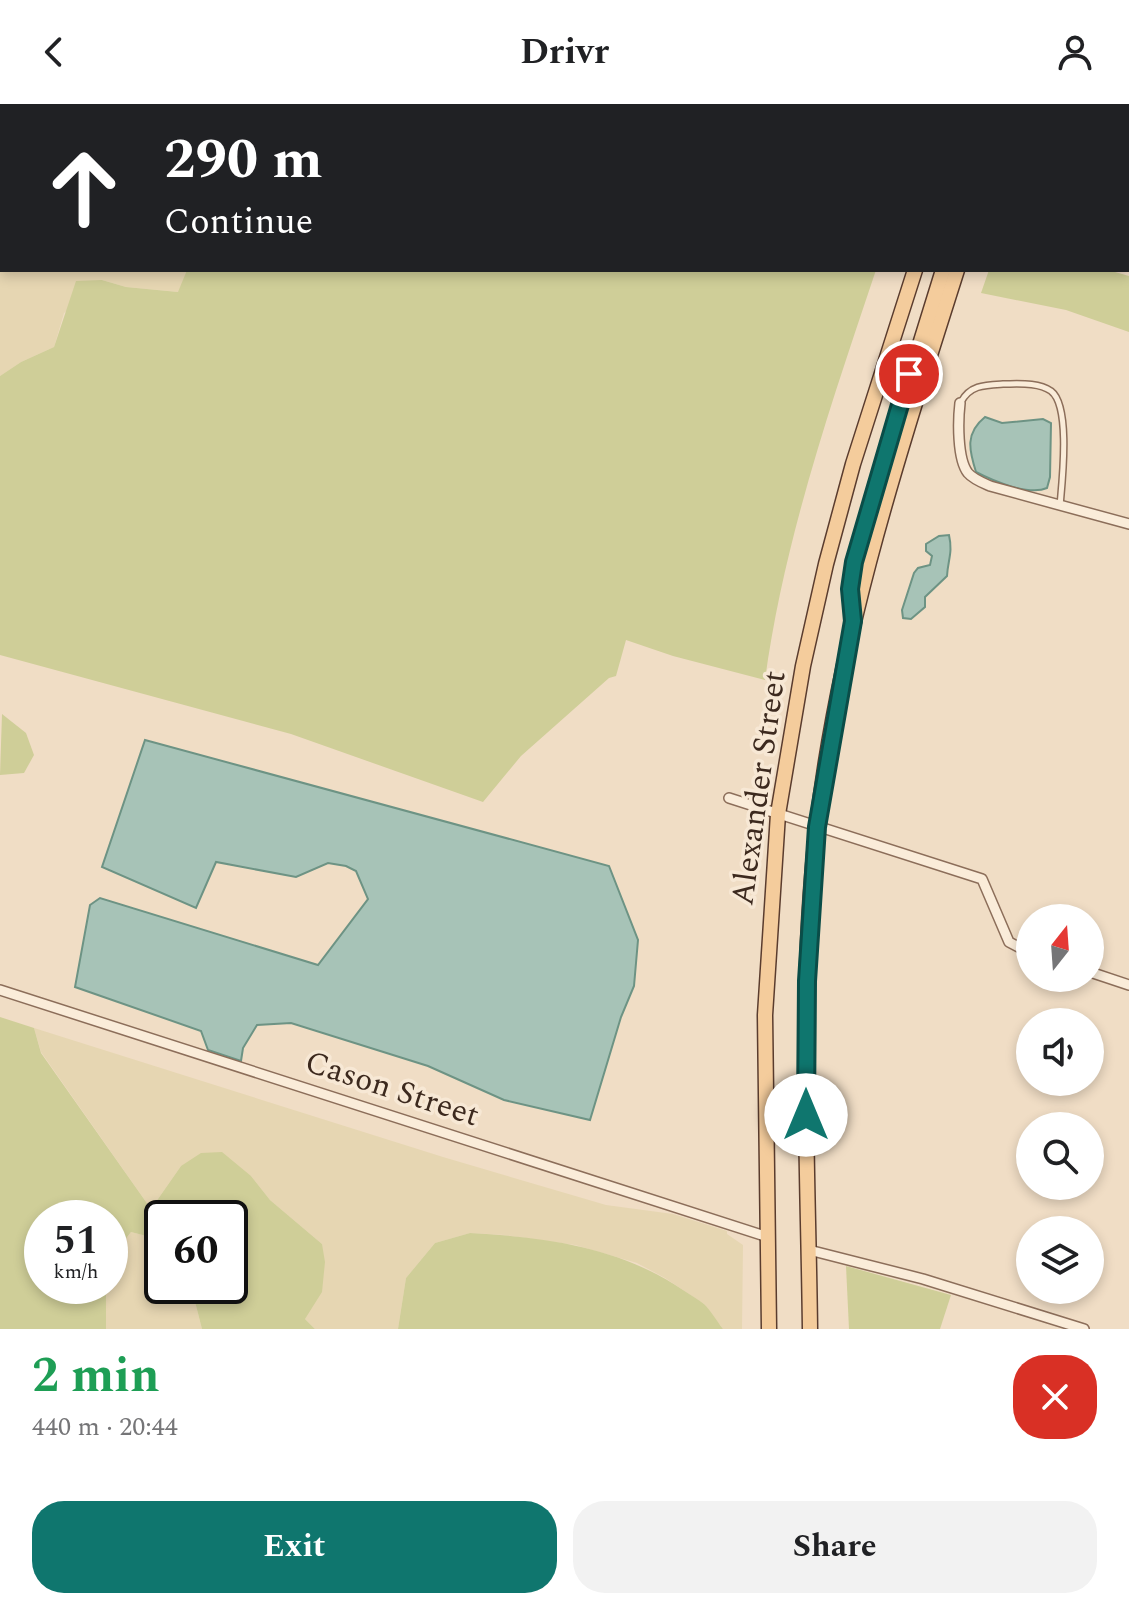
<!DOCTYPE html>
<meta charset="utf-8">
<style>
:root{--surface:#fff;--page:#f2f2f2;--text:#202124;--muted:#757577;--accent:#0f766e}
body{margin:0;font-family:Spectral,serif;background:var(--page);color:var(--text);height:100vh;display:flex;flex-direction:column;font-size:30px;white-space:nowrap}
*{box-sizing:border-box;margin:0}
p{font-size:26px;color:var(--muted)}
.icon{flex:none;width:44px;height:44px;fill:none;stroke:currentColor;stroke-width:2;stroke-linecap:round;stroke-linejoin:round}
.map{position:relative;height:1225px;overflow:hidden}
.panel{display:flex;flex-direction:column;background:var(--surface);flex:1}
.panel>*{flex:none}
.banner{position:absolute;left:0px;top:0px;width:1130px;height:168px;box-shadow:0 4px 12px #0003;background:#202124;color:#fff;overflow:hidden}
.needle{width:52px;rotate:17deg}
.tools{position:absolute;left:1016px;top:800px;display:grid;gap:16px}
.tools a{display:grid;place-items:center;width:88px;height:88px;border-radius:50%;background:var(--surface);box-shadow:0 4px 12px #0003;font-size:40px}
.speed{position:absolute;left:24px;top:1096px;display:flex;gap:16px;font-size:40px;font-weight:700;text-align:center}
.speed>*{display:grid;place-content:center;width:104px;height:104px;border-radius:50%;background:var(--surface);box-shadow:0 4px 12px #0003;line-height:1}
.speed small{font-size:20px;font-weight:400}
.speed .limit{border:4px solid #111;border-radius:12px;background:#fff;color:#111}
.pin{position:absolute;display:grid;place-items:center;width:68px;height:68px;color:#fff;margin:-34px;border:4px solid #fff;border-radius:50%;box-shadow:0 2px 8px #0007}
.me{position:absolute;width:88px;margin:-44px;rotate:0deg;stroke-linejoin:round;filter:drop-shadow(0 0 6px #0008)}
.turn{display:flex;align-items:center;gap:28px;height:168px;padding:0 32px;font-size:36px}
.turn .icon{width:104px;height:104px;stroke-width:2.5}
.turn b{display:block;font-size:56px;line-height:68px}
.round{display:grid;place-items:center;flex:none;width:84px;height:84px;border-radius:32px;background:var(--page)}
.headline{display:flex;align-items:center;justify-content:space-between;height:136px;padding:0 32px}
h1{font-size:48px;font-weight:700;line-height:60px;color:#1e9e55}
.action{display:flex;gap:16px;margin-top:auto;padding:16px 32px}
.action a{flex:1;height:92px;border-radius:32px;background:var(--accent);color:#fff;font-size:32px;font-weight:700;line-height:92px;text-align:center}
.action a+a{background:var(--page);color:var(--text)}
header{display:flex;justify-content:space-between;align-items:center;height:104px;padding:0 32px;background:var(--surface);font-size:36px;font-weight:700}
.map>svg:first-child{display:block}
.farmland{fill:#e6d6b2}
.green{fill:#cfce98}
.water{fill:#a7c3b7;stroke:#6d9384;stroke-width:2}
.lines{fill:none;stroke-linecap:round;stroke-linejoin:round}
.lane-casing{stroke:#8c6e5a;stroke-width:8}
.street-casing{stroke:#8c6e5a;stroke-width:12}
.primary-casing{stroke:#5a3c2e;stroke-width:17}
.lane{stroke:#faecd9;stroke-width:5}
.street{stroke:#faecd9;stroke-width:9}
.primary{stroke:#f4cc9c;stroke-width:14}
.route-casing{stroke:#0a4d48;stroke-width:20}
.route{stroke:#0f766e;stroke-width:14}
.labels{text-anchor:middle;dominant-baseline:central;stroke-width:7;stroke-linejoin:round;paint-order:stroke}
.street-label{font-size:32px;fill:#3c291e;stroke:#f7e8d5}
</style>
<header><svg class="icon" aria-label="back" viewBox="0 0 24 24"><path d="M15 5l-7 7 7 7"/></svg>Drivr<svg class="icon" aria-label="person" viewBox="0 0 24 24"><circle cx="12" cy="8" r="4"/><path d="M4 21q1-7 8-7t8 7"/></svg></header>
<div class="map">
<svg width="1129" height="1225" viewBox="0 0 1129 1225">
<rect width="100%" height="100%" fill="#f0ddc5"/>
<g class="farmland">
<polygon points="0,0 138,0 2,2 2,166 187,166 179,188 126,183 102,176 64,209 54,243 21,258 0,272"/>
<polygon points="707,0 907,0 707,2"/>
<polygon points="34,924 443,1053 606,1101 673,1110 727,1127 727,1130 743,1141 742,1225 723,1225 704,1200 665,1174 637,1159 575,1141 505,1131 470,1129 435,1139 406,1174 398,1225 315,1225 305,1215 322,1140 270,1096 251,1072 181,1062 151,1105 41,948"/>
<polygon points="131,1128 162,1136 162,1182 191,1182 202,1225 106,1225 104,1194 106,1182 110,1182 110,1155"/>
</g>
<g class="green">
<polygon points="138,0 707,0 137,2"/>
<path d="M187,166h689c-45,134 -92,270 -111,410l-92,-24 -47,-16 -10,36 -7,2 -88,78 -38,46 -192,-68 -291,-79v-279l21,-14 33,-15 22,-66 26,-1 24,7 52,5z"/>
<polygon points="989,166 1108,166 1129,172 1129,228 1066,206 981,189"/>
<polygon points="2,610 26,629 34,651 24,669 0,671"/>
<polygon points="0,913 34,924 41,949 151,1105 181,1062 201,1049 222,1048 251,1072 270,1096 322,1140 325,1158 322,1188 305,1215 315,1225 202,1225 191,1182 230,1182 230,1114 162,1114 162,1136 131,1128 110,1155 110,1114 42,1114 42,1182 106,1182 106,1225 0,1225"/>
<path d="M470,1129c75,4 150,14 213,57 7,5 15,9 21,14 7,7 13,17 19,25h-325l8,-51 29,-35z"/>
<polygon points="846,1162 951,1191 940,1225 849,1225"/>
</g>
<g class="water">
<path d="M985,313l17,6 41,-4 8,4 -1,54 -3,11c-18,8 -54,-7 -71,-16 -7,-22 -11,-39 9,-55z"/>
<path d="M949,431c4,18 -1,24 -2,41l-22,21v10l-14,12 -8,-1 -1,-8 12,-37 4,-5 12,-3 2,-9 -6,-5v-7l13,-8z"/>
<polygon points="145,636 609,762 638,836 634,882 621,913 590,1016 504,996 428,962 291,919 257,921 243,944 241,957 208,946 201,927 75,883 90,801 100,794 318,861 368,795 356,767 346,762 328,759 296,773 216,758 196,804 102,763"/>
</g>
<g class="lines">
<defs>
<path id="lane" d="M961,298c9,-17 24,-17 42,-18 15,0 35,-2 48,7 20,15 11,91 9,115"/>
<g id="street">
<path d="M960,299c-2,17 -3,56 8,70 5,6 15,10 22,13l139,38"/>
<polyline points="729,694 982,775 1009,838 1030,849"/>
<polyline points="1090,868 1129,881"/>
<polyline points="0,886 768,1133"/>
<polyline points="809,1146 923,1175 1084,1225"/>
</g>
<g id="primary">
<polyline points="967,2 968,0"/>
<polyline points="981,2 982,0"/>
<polyline points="1009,2 1009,0"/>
<polyline points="852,505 850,485 862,428 943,166"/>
<polyline points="769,1225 765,911 778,710 803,562 826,460 853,360 915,166"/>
<path d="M810,1225c-2,-167 -12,-336 7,-502 22,-192 82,-374 140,-557"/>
</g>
</defs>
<use href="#lane" class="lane-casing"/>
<use href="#street" class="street-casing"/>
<use href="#primary" class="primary-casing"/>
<use href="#lane" class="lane"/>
<use href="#street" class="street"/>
<use href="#primary" class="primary"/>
</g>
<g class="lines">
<defs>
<polyline id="route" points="806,1011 807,877 817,723 853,517 850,485 854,458 909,270"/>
</defs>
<use href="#route" class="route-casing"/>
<use href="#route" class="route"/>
</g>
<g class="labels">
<g class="street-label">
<text transform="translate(759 684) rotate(-82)">Alexander Street</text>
<text transform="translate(392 985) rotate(18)">Cason Street</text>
</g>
</g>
</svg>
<div class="tools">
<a><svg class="needle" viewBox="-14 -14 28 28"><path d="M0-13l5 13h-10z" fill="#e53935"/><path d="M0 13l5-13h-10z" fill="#757577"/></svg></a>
<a><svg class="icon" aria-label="sound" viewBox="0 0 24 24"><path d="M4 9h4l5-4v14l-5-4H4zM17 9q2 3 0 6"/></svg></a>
<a><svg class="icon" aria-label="search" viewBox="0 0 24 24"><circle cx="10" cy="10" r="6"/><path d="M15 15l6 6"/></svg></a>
<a><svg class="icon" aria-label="layers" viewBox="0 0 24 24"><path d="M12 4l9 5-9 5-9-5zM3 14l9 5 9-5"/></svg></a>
</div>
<div class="speed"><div>51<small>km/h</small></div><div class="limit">60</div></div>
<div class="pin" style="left:909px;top:270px;background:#d93025"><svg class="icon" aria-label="arrive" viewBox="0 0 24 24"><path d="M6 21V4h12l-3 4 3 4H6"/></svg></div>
<svg class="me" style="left:806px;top:1011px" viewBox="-20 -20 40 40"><circle r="19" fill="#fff"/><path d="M0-13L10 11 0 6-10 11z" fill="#0f766e"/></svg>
<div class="banner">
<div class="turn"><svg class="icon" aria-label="ahead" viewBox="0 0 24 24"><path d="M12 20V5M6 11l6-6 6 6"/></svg><div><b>290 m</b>Continue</div></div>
</div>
</div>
<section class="panel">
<div class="headline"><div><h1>2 min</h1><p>440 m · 20:44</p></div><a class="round" style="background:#d93025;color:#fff"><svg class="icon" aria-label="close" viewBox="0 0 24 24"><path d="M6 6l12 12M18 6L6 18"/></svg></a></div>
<div class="action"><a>Exit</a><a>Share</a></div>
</section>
